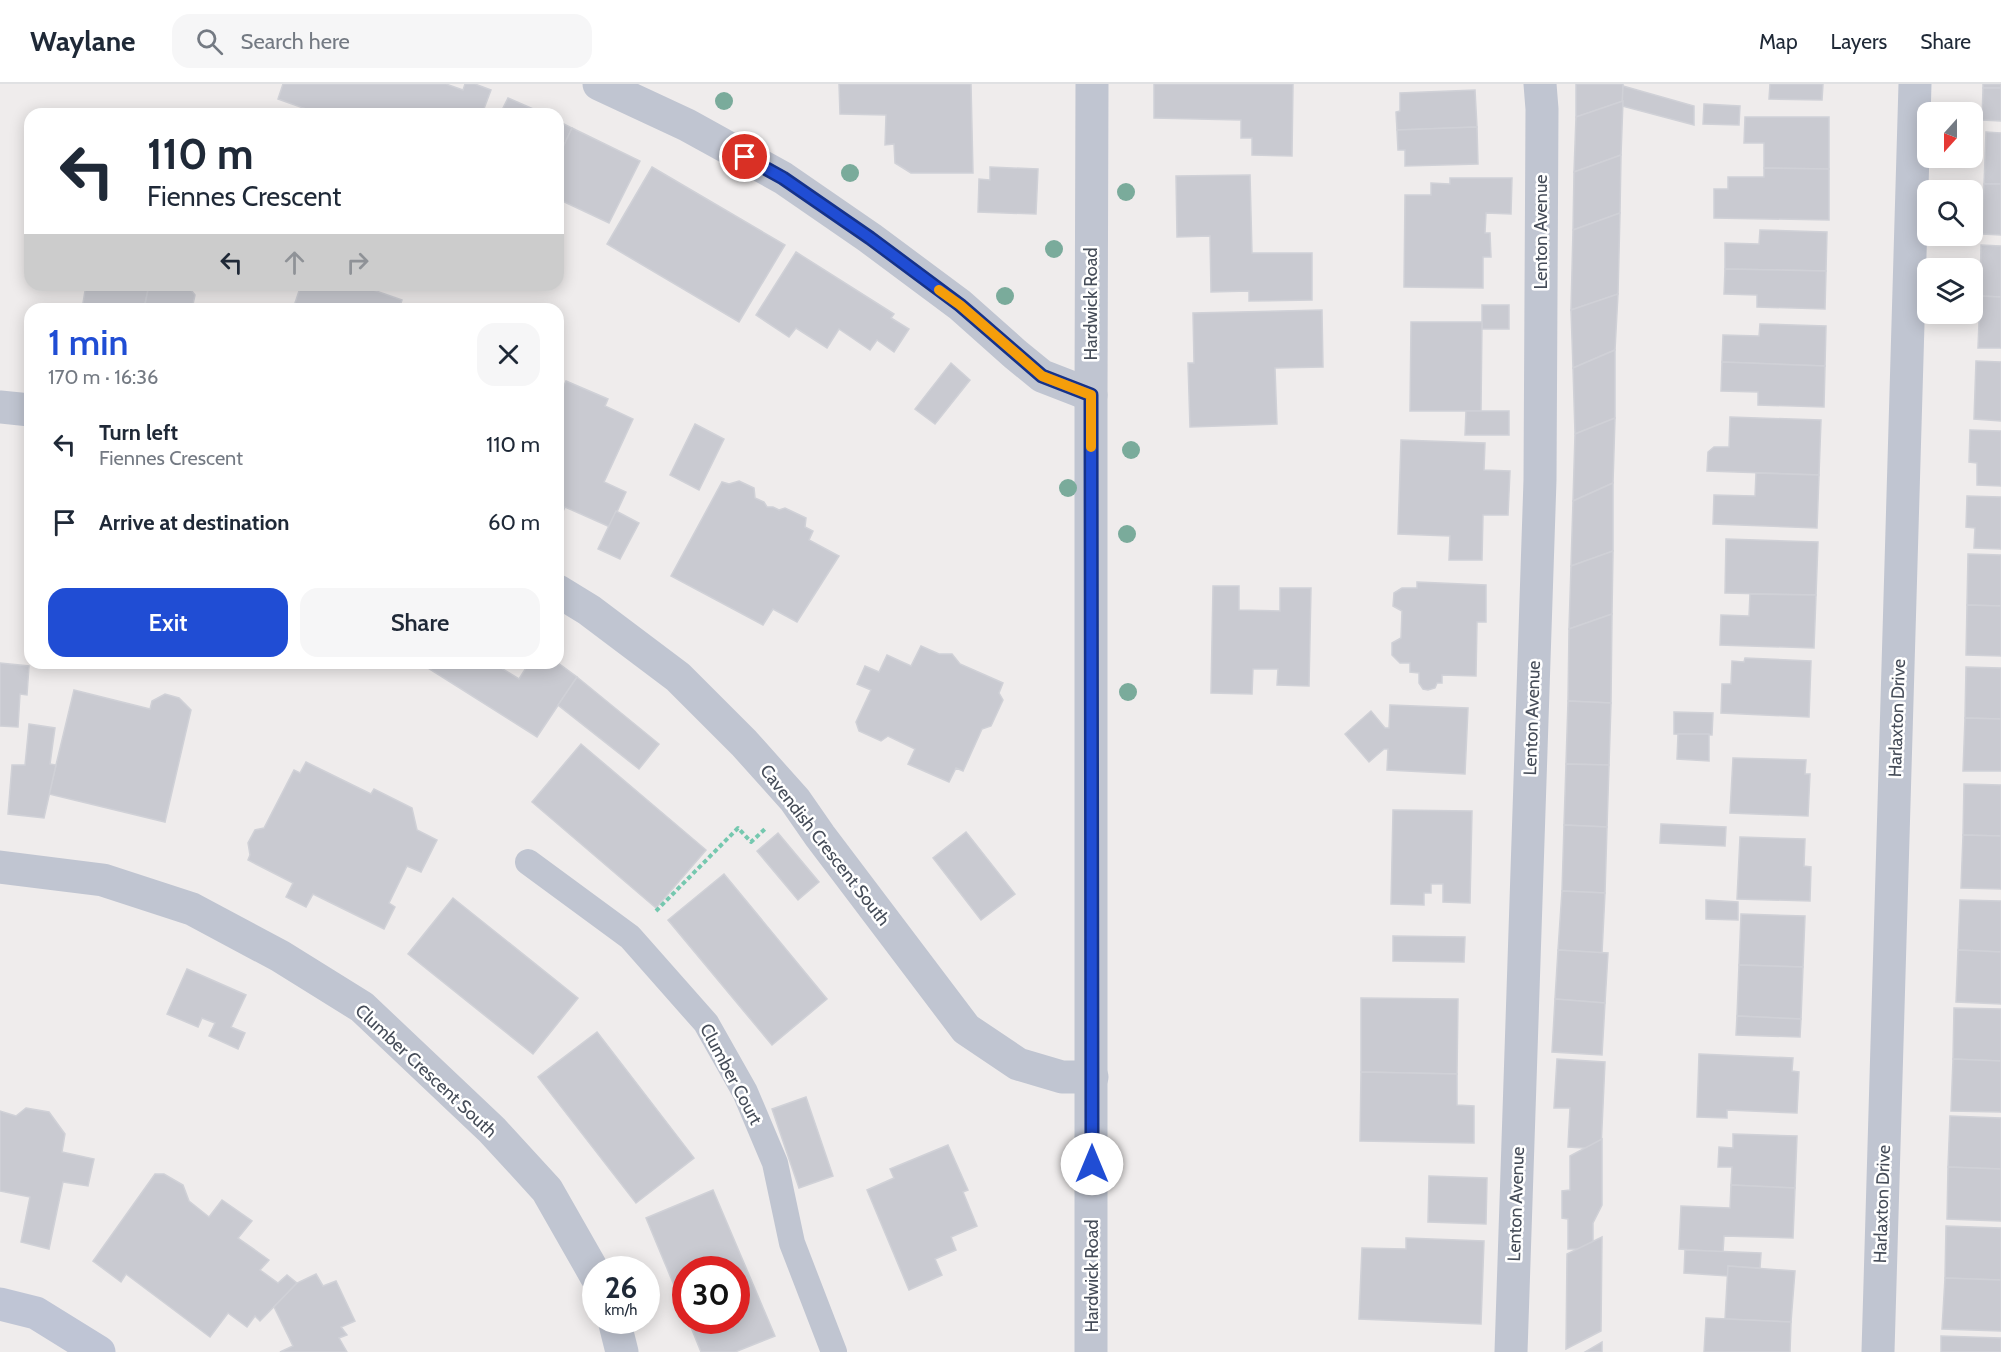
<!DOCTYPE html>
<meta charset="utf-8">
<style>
:root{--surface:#fff;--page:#f6f6f7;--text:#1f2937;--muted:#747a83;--line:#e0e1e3;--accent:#204dd4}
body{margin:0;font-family:Cabin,sans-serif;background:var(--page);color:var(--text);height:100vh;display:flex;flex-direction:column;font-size:22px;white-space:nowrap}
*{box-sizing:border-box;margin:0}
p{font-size:20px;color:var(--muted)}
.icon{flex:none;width:33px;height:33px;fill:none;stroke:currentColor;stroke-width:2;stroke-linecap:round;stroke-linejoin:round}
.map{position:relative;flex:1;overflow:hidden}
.panel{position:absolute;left:24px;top:219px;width:540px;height:366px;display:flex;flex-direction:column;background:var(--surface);border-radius:18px;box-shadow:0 3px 15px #0003}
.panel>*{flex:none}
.hud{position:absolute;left:24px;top:24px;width:540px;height:183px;border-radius:18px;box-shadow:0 3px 15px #0003;background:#fff;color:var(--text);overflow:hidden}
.needle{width:39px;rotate:201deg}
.tools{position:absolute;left:1917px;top:18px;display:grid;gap:12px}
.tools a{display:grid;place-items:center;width:66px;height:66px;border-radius:12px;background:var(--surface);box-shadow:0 3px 15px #0003;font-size:30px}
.speed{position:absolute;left:582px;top:1172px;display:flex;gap:12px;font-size:30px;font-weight:700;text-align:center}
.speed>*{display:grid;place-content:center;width:78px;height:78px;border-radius:50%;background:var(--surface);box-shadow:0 3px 15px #0003;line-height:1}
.speed small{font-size:15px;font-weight:400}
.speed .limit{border:9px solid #d22;background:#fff;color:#111}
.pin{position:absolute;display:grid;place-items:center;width:51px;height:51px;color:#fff;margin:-26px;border:3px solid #fff;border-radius:50%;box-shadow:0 2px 6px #0007}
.me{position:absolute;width:66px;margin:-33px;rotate:0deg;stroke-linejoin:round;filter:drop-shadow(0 0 4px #0008)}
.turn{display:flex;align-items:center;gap:21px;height:126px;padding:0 24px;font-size:27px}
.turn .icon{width:78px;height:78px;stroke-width:2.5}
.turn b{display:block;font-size:42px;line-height:51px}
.lanes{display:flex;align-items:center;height:57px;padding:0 24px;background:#0003;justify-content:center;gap:30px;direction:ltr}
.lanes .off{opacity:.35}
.round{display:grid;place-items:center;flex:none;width:63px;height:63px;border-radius:18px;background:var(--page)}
.headline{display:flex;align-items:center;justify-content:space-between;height:102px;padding:0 24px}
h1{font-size:36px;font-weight:600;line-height:45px;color:var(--accent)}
.action{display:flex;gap:12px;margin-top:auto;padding:12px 24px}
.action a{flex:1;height:69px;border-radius:18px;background:var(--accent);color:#fff;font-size:24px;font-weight:600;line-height:69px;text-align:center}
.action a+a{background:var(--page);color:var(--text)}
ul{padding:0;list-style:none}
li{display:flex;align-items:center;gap:18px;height:78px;padding:0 24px}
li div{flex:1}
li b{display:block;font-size:22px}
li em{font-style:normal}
header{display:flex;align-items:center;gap:36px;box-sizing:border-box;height:84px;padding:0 30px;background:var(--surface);border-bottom:2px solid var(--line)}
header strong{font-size:28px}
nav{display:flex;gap:33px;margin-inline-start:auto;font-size:21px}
.search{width:420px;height:54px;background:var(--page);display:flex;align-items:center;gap:15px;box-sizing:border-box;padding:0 21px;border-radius:18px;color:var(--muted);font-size:22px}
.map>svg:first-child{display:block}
.building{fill:#c9cad1;stroke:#d0d1d7;stroke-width:1.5}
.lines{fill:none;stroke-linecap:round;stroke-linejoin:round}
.path{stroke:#75c8af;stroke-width:4;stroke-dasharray:4.5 3;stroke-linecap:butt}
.lane{stroke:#c0c5d1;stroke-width:26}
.street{stroke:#c0c5d1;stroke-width:33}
.secondary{stroke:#bfc5d5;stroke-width:33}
.tree{fill:#7aab9b}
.route-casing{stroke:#15328a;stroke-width:15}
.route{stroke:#204dd4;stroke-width:10}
.slow{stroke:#f59e0b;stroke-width:10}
.labels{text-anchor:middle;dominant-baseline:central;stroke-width:5;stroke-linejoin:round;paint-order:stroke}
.street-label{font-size:18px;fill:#454c58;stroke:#fff}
</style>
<header>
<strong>Waylane</strong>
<div class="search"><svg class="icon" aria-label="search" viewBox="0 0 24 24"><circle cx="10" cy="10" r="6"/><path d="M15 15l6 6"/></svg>Search here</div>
<nav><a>Map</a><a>Layers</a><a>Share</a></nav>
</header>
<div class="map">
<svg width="2001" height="1268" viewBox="0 0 2001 1268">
<rect width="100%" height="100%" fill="#efecec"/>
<g class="building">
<polygon points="283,0 446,0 463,6 465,0 475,0 491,6 482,30 320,30 278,15"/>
<polygon points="839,0 971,0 973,89 911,89 895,79 894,60 885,61 886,31 840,30"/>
<polygon points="1154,0 1293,0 1292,72 1252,71 1252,54 1241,54 1241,36 1154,34"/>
<polygon points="1576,0 1623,0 1623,17 1576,33"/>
<polygon points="1770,0 1823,0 1822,16 1769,15"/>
<rect x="1983" y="0" width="18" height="4"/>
<polygon points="1623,2 1694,22 1694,41 1622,22"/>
<polygon points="1983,4 2001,4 2001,37 1982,36"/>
<polygon points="1475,6 1477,43 1397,46 1396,28 1400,27 1400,9"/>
<polygon points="508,14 540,28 543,30 500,30"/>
<polygon points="1623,17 1621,71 1574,88 1576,33"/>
<polygon points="1704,20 1740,22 1739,41 1703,40"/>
<polygon points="1745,33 1829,33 1829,85 1764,84 1764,59 1744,59"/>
<polygon points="558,37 572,44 558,74"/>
<polygon points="1477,43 1478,80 1405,82 1405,66 1398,66 1397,46"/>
<polygon points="572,44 640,77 609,139 558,115 558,74"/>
<polygon points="1986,48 2001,49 2001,100 1984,100"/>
<polygon points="1621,71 1620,129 1573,146 1574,88"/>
<polygon points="652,83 785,161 739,238 607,160"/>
<polygon points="990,83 1038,85 1036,130 978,128 979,95 990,96"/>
<polygon points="1764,84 1829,85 1829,136 1714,134 1714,105 1728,105 1728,93 1764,93"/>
<polygon points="1250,91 1252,169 1312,169 1312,216 1249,217 1249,207 1211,208 1210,152 1177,153 1176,92"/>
<polygon points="1450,94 1512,94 1511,130 1486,129 1485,149 1490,149 1491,173 1483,173 1483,204 1404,203 1405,111 1431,111 1431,99 1450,100"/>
<polygon points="1984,100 2001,100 2001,151 1982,150"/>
<polygon points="1620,129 1618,210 1571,226 1573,146"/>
<polygon points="1760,146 1827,148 1826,187 1725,185 1725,159 1759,160"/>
<polygon points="1981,161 2001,162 2001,213 1980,212"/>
<polygon points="796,168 894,230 891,234 909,245 894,268 877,256 870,266 839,245 827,264 796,244 789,253 756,231"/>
<polygon points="1725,185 1826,187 1825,225 1757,223 1757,211 1724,210"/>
<polygon points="86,201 149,201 144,225 116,221 115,225 82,225"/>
<polygon points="149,201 187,201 195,211 192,225 144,225"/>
<polygon points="301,201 359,201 402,216 399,225 293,225"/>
<polygon points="1618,210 1615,266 1573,284 1571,226"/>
<polygon points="1980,212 2001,213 2001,264 1978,264"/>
<rect x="1482" y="221" width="27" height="24"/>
<polygon points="1322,226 1323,283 1275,284 1277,340 1190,343 1188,279 1194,279 1193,229"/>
<polygon points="1411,238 1482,238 1481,327 1410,327"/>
<polygon points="1760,240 1826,242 1825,282 1722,278 1723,251 1759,252"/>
<polygon points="1615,266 1615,334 1575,350 1573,284"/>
<polygon points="1976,277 2001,278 2001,337 1974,335"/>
<polygon points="1722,278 1825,282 1824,323 1758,321 1758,308 1721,307"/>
<polygon points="951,279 970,296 935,340 915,325"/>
<polygon points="566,297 608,315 605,322 633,335 604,398 626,408 610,443 565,423 561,432 558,430 558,303 563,304"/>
<polygon points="1466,327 1509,327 1509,351 1465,351"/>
<polygon points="1730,333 1821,336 1819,391 1707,387 1708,368 1714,363 1729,363"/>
<polygon points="1615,334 1613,399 1573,417 1575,350"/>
<polygon points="695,340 724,355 699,406 670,391"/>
<polygon points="1970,346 2001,347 2001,402 1977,401 1977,379 1969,378"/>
<polygon points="1401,356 1485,359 1484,386 1510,387 1508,431 1483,431 1482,476 1449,476 1450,452 1398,450"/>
<polygon points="1756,389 1819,391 1817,444 1713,440 1714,411 1755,412"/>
<polygon points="739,397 754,404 755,414 764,418 767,423 773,423 779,426 785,424 806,434 805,443 813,447 809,456 839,472 797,538 773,525 763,541 671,492 722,398 729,400"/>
<polygon points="1613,399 1613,467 1571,482 1573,417"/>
<polygon points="1967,412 2001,413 2001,465 1974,464 1975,444 1966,443"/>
<polygon points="616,427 639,439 620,475 598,465"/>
<polygon points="1726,455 1818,458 1816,511 1725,509"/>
<polygon points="1613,467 1612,530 1569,545 1571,482"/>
<polygon points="1968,470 2001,471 2001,522 1967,521"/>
<polygon points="1417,498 1486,501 1486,538 1477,538 1476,592 1442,591 1442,599 1437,599 1435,604 1428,606 1423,605 1419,599 1419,589 1410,588 1410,579 1400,579 1392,571 1392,559 1401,554 1402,527 1393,522 1394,509 1402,504 1417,504"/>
<polygon points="1213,502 1239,502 1239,526 1280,527 1280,504 1311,504 1309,602 1277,601 1278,585 1253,585 1252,610 1211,609"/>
<polygon points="1750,510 1816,511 1814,564 1720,561 1721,531 1749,532"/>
<polygon points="1967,521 2001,522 2001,572 1966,571"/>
<polygon points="1612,530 1611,619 1568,617 1569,545"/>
<polygon points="921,562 939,570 952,570 960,580 1003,599 999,609 1003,616 991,642 982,645 963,687 956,684 949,698 908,680 915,665 888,652 881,657 859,647 856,638 871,606 857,600 865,582 879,588 887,571 911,582"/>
<polygon points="1745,574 1811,577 1809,633 1721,629 1722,600 1731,600 1732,577 1744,578"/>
<polygon points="0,579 29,582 27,611 20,610 18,643 0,642"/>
<polygon points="420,579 493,579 519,595 529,579 534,579 540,583 542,579 558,579 577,593 537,653"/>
<polygon points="1966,583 2001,584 2001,635 1965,634"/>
<polygon points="577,593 659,660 639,685 558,621"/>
<polygon points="74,606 150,625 152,617 165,610 179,614 191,626 165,738 49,710"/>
<polygon points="1568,617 1611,619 1609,681 1566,680"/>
<polygon points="1390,621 1468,624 1465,690 1387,686 1388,665 1384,665 1369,678 1345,650 1371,627 1385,644 1389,644"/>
<polygon points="1674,628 1713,629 1712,651 1674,650"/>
<polygon points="1965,634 2001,635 2001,687 1963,687"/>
<polygon points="29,640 55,644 50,680 56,681 44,734 8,730 12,681 25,681"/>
<polygon points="1678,650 1709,650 1709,677 1677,675"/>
<polygon points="581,660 706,766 656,824 532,718"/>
<polygon points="1733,674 1806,676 1805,690 1810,690 1808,732 1730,729"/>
<polygon points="306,678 371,710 374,705 412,724 417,746 437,756 421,788 407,782 389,819 395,823 384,845 313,810 306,823 286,813 293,799 248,776 250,771 248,759 255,746 264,744 294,686 300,689"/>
<polygon points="1566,680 1609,681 1607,743 1564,741"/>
<polygon points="1964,700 2001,701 2001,752 1963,751"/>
<polygon points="1393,726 1472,727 1470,819 1443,818 1443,800 1431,800 1431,809 1424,809 1424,821 1391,820"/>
<polygon points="1661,740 1726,743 1725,762 1660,759"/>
<polygon points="1564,741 1607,743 1605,809 1562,807"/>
<polygon points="966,748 1015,810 981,836 933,774"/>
<polygon points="778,749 819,798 798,816 757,767"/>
<polygon points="1963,751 2001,752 2001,805 1961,804"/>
<polygon points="1740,753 1805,755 1804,782 1811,783 1810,817 1737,815"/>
<polygon points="724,790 827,915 772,961 668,836"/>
<polygon points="1562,807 1605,809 1602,869 1558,866"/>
<polygon points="453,814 578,914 533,970 408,870"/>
<polygon points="1706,816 1738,818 1738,836 1706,835"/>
<polygon points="1960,816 2001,817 2001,868 1958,866"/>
<polygon points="1741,830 1805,832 1803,883 1739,881"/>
<polygon points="1393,852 1465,853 1464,878 1393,877"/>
<polygon points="1558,866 1608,869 1605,919 1555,915"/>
<polygon points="1958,866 2001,868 2001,920 1956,918"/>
<polygon points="1739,881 1803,883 1801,935 1737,932"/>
<polygon points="187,885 246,911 231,943 245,949 238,965 209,952 215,939 202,934 198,943 167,930"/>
<polygon points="1361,914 1458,915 1457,990 1361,988"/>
<polygon points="1555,915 1605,919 1602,971 1552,968"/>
<polygon points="1954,924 2001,925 2001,977 1953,975"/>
<polygon points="1737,932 1801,935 1800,953 1736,951"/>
<polygon points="597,948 694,1074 636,1119 538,993"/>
<polygon points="1699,970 1793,974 1792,987 1799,988 1797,1029 1727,1026 1727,1034 1697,1033"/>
<polygon points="1557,975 1605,978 1601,1065 1568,1063 1570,1024 1554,1024"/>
<polygon points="1953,975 2001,977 2001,1028 1951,1027"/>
<polygon points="1361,988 1457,990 1457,1021 1474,1022 1474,1059 1360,1057"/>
<polygon points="806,1013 833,1092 799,1104 772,1025"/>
<polygon points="26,1024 49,1028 65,1050 62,1068 94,1075 88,1102 63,1098 49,1165 21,1158 30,1113 0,1107 0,1027 16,1032"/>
<polygon points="1950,1032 2001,1034 2001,1085 1948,1083"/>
<polygon points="1733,1050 1797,1052 1795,1104 1731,1101 1732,1083 1718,1083 1719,1063 1733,1064"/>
<polygon points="1602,1055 1602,1121 1593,1139 1593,1165 1568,1165 1568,1135 1562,1134 1562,1107 1570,1106 1570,1072"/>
<polygon points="948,1061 968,1106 963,1108 977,1142 951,1153 956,1166 935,1175 942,1191 909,1206 867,1106 894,1094 890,1085"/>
<polygon points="1948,1083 2001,1085 2001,1137 1947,1135"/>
<polygon points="155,1090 164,1090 183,1101 189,1117 209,1133 222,1116 252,1137 238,1154 269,1176 260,1186 278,1199 287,1191 297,1199 260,1237 255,1232 247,1243 228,1229 210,1253 126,1190 121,1198 93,1177"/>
<polygon points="1429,1092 1487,1094 1486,1140 1428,1138"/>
<polygon points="1731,1101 1795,1104 1793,1154 1724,1152 1723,1168 1679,1165 1681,1122 1730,1124"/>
<polygon points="713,1106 775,1252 735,1268 701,1268 688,1236 736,1236 736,1185 686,1185 686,1230 646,1134"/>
<polygon points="1946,1142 2001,1144 2001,1196 1945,1194"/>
<polygon points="1602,1153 1601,1247 1566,1265 1567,1170"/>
<polygon points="1406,1154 1484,1157 1481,1240 1359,1235 1362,1164 1406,1165"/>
<polygon points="1685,1166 1761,1169 1760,1184 1728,1182 1728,1192 1684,1189"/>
<polygon points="1728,1182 1795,1187 1791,1238 1725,1235"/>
<polygon points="316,1190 323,1202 336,1197 355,1237 341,1243 347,1251 339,1254 347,1268 280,1268 293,1262 274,1223 297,1199"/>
<polygon points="1945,1194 2001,1196 2001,1247 1942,1245"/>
<polygon points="1706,1234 1791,1238 1790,1268 1704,1268"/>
<polygon points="1941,1252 2001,1254 2001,1268 1941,1268"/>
<polygon points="1602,1258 1602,1268 1585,1268"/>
</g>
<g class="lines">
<polyline class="path" points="656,827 738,744 751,758 765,745"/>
<polyline class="lane" points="528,778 630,853 706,939 745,1008 775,1079 792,1159 834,1268"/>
<g class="street">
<polyline points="599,0 687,41 783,94 870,154 960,221 1015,270 1042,292 1091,311"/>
<polyline points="0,323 30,326"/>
<polyline points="558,507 589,526 678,593 744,659 795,716 820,752 966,945 1018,980 1062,993 1092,993"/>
<polyline points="0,783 103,796 192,825 280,872 362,923 492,1046 547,1106 596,1192"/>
<polyline points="614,1236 622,1268"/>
<polyline points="1091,1268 1091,311 1092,0"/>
<polyline points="1511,1268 1540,396 1542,25 1540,0"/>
<polyline points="1878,1268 1915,0"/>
</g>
<polyline class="secondary" points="0,1220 36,1229 99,1268"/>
</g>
<g class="tree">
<circle cx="724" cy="17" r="9"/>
<circle cx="850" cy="89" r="9"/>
<circle cx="1126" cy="108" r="9"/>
<circle cx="1054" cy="165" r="9"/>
<circle cx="1005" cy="212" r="9"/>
<circle cx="1131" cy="366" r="9"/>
<circle cx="1068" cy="404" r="9"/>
<circle cx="1127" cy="450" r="9"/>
<circle cx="1128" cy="608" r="9"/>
</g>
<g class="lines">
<defs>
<polyline id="route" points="745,73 783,94 870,154 960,221 1042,292 1091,311 1092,1080"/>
</defs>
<use href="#route" class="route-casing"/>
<use href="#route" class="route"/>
<polyline class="slow" points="939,206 960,221 1042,292 1091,311 1091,363"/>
</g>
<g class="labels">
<g class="street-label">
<text transform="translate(1541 148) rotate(-90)">Lenton Avenue</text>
<text transform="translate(1091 220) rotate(-90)">Hardwick Road</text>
<text transform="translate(1532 634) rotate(-88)">Lenton Avenue</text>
<text transform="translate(1897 634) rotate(-88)">Harlaxton Drive</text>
<text transform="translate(825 761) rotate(52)">Cavendish Crescent South</text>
<text transform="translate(426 987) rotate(43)">Clumber Crescent South</text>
<text transform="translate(731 990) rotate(62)">Clumber Court</text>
<text transform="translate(1516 1120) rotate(-88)">Lenton Avenue</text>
<text transform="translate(1882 1120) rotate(-88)">Harlaxton Drive</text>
<text transform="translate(1092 1192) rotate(-90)">Hardwick Road</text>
</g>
</g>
</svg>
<div class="tools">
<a><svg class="needle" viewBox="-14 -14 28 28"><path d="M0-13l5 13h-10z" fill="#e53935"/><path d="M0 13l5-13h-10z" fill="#747a83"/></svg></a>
<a><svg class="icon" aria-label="search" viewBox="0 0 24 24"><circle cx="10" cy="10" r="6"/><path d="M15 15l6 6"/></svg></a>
<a><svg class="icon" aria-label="layers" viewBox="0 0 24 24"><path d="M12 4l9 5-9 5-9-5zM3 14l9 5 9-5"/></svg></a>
</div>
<div class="speed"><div>26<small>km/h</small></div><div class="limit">30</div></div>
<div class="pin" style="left:745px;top:73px;background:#d93025"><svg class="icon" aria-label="arrive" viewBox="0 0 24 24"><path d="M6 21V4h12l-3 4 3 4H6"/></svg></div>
<svg class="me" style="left:1092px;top:1080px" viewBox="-20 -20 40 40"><circle r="19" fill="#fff"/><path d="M0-13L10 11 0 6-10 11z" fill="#204dd4"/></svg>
<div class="hud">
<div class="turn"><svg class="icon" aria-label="left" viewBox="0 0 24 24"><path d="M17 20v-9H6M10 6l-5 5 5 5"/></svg><div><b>110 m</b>Fiennes Crescent</div></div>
<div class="lanes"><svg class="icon" aria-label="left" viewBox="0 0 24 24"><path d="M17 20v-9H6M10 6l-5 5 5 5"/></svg><svg class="icon off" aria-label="ahead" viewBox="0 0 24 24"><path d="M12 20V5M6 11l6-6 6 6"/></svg><svg class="icon off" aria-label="right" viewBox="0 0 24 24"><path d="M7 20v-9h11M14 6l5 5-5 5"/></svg></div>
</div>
<section class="panel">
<div class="headline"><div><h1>1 min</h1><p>170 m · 16:36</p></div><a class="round"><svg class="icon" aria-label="close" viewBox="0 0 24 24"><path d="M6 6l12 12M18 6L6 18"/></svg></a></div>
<ul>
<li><svg class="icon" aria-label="left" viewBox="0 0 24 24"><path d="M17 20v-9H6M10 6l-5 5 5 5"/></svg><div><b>Turn left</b><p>Fiennes Crescent</p></div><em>110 m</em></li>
<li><svg class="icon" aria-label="arrive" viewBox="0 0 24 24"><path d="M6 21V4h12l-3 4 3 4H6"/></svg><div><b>Arrive at destination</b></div><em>60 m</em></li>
</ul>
<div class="action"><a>Exit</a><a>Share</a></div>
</section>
</div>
